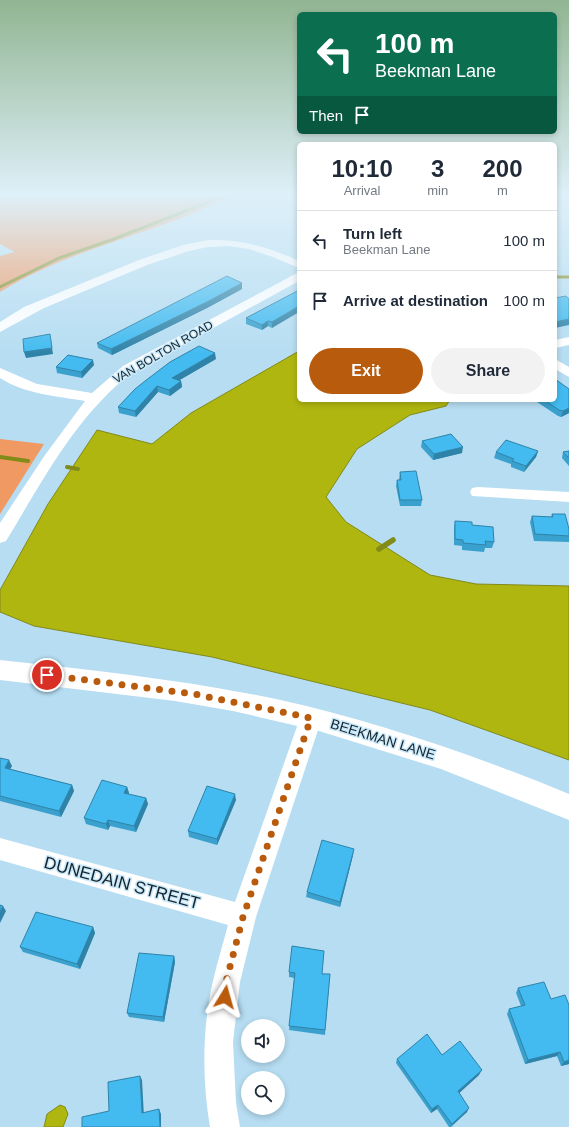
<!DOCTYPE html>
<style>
:root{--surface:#fff;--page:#f2f2f3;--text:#1f2937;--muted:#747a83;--line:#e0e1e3;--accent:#b95b0d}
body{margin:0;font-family:Arial,sans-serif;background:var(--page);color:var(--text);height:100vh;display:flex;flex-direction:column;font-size:15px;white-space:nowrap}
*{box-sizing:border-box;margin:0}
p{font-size:13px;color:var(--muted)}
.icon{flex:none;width:22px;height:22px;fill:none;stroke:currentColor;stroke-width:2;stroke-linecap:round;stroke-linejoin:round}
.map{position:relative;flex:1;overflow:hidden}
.sheet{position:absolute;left:297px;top:142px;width:260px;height:260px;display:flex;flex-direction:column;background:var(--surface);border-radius:6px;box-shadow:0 2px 6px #0003}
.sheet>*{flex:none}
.hud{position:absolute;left:297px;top:12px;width:260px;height:122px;border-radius:6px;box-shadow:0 2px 6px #0003;background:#0b6e4f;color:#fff;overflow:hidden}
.fabs{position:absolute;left:241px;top:1019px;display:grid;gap:8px}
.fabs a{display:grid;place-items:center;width:44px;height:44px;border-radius:50%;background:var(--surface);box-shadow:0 2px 6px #0003;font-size:20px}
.pin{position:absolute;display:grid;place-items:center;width:34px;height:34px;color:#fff;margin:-17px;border:2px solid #fff;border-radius:50%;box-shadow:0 1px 4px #0007}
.me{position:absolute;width:44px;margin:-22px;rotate:8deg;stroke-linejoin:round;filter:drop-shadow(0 0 3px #0008)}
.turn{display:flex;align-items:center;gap:14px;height:84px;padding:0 12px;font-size:18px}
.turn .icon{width:52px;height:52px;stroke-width:2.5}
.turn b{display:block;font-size:28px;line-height:34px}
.then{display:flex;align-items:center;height:38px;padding:0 12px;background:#0003;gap:8px;font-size:15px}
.eta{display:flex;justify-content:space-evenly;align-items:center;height:68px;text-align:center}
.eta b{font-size:24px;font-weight:800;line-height:28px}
.cta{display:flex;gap:8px;margin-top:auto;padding:8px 12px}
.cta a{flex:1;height:46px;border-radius:24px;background:var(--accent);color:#fff;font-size:16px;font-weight:800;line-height:46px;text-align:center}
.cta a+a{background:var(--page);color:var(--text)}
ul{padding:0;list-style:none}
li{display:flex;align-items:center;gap:12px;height:60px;padding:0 12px;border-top:1px solid var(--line)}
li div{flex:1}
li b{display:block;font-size:15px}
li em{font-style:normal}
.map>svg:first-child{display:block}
.green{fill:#f09963}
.water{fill:#b0b610;stroke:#828a18}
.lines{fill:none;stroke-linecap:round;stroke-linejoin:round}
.stream-far2{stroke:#828a18;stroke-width:3}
.stream-far1{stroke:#828a18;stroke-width:4}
.stream{stroke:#828a18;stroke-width:5.5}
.minor{fill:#fff;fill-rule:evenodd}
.tertiary{fill:#fff;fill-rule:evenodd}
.wall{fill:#3aa1ce}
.shaded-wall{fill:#2f83a8}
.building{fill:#43bbf0;stroke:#2f83a8}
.route{stroke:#b95b0d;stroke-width:7;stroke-dasharray:0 12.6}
.labels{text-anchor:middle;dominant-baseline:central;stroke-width:3;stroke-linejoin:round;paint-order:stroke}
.far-street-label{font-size:12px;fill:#15242c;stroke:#cae9fa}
.street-label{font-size:14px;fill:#15242c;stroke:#cae9fa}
.near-street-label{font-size:17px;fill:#15242c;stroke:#cae9fa}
</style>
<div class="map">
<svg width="569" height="1127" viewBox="0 0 569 1127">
<rect width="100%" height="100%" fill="#b6ddf2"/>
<g class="green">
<path d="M0,196h232c-75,38 -160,51 -232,96v-36l15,-4 -15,-8z"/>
<polygon points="0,439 44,444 0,514"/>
</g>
<g class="water">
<polygon points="299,351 299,400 450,400 446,406 410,415 357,449 326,497 346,522 430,575 476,584 569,586 569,760 430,710 212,657 34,626 0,612 0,590 48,504 97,430 152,444 191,413"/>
<polygon points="60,1105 65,1107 68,1114 63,1127 44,1127 47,1114"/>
</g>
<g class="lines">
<g class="stream-far2">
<polyline points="555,277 569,277"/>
<polyline points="0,287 59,258 111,240 224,196"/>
</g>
<g class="stream-far1">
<polyline points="0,457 28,461"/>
<polyline points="67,467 78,469"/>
</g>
<polyline class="stream" points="379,549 393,540"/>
<g class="minor">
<path d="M208,240c33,-1 61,7 91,21v7l-29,-12 -21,-7 -20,-3 -21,1 -19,4 -42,14 -103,43 -44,24v-10l24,-15 115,-47 44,-15z"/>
<path d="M299,272v9l-166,91c-56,42 -91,110 -127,169l-6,2v-20l45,-68 40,-54c-29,-5 -60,-7 -85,-23v-10l37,16 55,9 31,-27z"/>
<polygon points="569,337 569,345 555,348 555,340"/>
<polygon points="555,359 569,367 569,377 555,369"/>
<polygon points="478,487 569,492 569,502 472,496 470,492 472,488"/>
<path d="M311,709l8,3 3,6 -66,199 -16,65 -7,60 3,61 4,24h-30c-8,-47 -8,-99 3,-146 4,-18 10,-37 15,-56l-228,-65v-22l235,64 65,-184 3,-6z"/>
</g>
<path class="tertiary" d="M0,660c92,10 185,20 276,39 100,22 198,56 293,95v26l-128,-51 -122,-38 -86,-20 -58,-10 -175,-21z"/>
</g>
<g class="wall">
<polygon points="242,289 207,308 112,355 98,348 97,343"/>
<polygon points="299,290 272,328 268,326 262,330 246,324 246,318"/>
<polygon points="216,359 179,380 181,381 182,387 170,396 158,392 136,417 119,413 118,407 135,389"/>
<polygon points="94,365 82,378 57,373 56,367"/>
<polygon points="569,389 569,413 561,417 558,416 537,402 537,400 555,400"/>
<polygon points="422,441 462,453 433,460 421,447"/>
<polygon points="538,451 536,457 524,472 511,467 511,464 494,458 496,452"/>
<polygon points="569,451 569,466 562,458 563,452"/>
<polygon points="400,472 422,500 421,506 400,506 396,486 397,480 399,480"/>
<polygon points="552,514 569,529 569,542 534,541 530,522 532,516 551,517"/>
<polygon points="455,521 472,525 494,542 492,548 485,548 484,552 462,550 462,546 454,545 454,527"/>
<polygon points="0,758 12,766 10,769 72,785 74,791 61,817 0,801"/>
<polygon points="127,787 129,793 128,794 146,798 148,804 136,832 110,826 108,830 86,824 84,818"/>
<polygon points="236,800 217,845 189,837 188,831"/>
<polygon points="353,855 340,907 306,897 307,892"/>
<polygon points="93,927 95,933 80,969 23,952 20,947"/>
<polygon points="174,956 175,962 164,1022 129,1017 127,1013"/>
<polygon points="289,972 330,974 325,1035 289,1030 294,978 289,977"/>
<polygon points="518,988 569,1005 569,1064 561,1066 557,1056 525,1064 507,1014 509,1009 521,1006 516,993"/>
<polygon points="442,1055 479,1075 459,1093 467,1112 451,1127 449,1127 437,1109 431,1113 396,1063 397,1059"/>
</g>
<g class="shaded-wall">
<polygon points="242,283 242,289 207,308 112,355 111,349"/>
<polygon points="299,306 299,312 272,328 272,322"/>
<polygon points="569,319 569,325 555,328 555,322"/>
<polygon points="268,321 268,326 262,330 262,325"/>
<polygon points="50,334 53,354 26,358 24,352"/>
<polygon points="215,353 216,359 173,384 172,378"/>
<polygon points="93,360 94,365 82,378 81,372"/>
<polygon points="181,381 182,387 170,396 169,390"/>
<polygon points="157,386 158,392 136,417 135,411"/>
<polygon points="569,408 569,413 561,417 563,411"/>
<polygon points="463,447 462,453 433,460 434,454"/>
<polygon points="538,451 536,457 524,472 526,466"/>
<polygon points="9,760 12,766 7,774 5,768"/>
<polygon points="72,785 74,791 61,817 59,811"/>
<polygon points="127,787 129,793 126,799 124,793"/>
<polygon points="235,794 236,800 217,845 217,839"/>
<polygon points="146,798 148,804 136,832 134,826"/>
<polygon points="108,820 110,826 108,830 106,824"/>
<polygon points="354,849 353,855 340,907 340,902"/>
<polygon points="3,906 6,911 0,923 0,912"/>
<polygon points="93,927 95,933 80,969 77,964"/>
<polygon points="174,956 175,962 164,1022 163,1017"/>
<polygon points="560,1052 557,1056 525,1064 528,1060"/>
<polygon points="569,1060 569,1064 561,1066 564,1062"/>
<polygon points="482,1070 479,1075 456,1096 458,1091"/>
<polygon points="140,1076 142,1080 144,1117 142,1113"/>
<polygon points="438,1105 437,1109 431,1113 432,1109"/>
<polygon points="469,1108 467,1112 450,1127 452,1124"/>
<polygon points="159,1109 161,1114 161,1127 160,1127"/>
</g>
<g class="building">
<polygon points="227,276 242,283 207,302 111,349 97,343"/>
<polygon points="299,290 299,306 272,322 268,321 262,325 246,318"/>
<polygon points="566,296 569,299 569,319 555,322 555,298"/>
<polygon points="50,334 52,348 24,352 23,339"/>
<polygon points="199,346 215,353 172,378 181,381 169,390 157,386 135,411 118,407 135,389 145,381 170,362"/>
<polygon points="68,355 93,360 81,372 56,367"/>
<polygon points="555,379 569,389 569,408 563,411 559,410 544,400 555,400"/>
<polygon points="451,434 463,447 434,454 422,441"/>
<polygon points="506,440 538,451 526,466 512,461 514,459 496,452"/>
<polygon points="569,451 569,458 563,452"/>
<polygon points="416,471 422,500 400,500 397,480 401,480 400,472"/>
<polygon points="552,514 565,514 569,529 569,536 535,534 532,516 553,517"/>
<polygon points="455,521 472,522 472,525 493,527 494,542 485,541 486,545 463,543 463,540 455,539"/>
<polygon points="0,758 9,760 5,768 72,785 59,811 0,796"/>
<polygon points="102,780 127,787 124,793 146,798 134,826 108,820 106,824 84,818"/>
<polygon points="207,786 235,794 217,839 188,831"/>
<polygon points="322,840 354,849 340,902 307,892"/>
<polygon points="0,905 3,906 0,912"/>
<polygon points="36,912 93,927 77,964 20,947"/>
<polygon points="292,946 324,951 322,974 330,974 325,1030 289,1026 295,973 289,972"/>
<polygon points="139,953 174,956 163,1017 127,1013"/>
<polygon points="544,982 551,999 565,995 569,1005 569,1060 564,1062 560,1052 528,1060 509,1009 525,1005 518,988"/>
<polygon points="427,1034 442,1055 460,1041 482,1070 458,1091 469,1108 452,1124 438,1105 432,1109 397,1059"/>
<polygon points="140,1076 142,1113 159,1109 160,1127 82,1127 82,1117 109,1111 108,1082"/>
</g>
<linearGradient id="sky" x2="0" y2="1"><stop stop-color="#91b592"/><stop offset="0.55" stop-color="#def0f9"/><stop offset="1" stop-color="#def0f9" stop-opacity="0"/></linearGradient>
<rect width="569" height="354" fill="url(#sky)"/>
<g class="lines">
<polyline class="route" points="47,675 194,694 311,718 243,917 226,982 225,997"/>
</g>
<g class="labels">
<g class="far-street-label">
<text transform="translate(163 352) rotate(-30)">VAN BOLTON ROAD</text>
</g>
<g class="street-label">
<text transform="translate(383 739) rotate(17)">BEEKMAN LANE</text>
</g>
<g class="near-street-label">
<text transform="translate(122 883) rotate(15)">DUNEDAIN STREET</text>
</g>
</g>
</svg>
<div class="fabs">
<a><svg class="icon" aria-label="sound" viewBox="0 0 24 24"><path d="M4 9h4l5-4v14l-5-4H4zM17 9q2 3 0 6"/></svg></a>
<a><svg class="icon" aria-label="search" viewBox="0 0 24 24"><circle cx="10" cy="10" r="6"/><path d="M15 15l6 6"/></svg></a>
</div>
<div class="pin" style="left:47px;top:675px;background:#d93025"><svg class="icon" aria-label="arrive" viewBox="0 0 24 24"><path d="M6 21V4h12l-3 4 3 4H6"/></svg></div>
<svg class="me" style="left:225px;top:997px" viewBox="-20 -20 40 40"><path d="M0-17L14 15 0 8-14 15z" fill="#b95b0d" stroke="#fff" stroke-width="4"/></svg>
<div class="hud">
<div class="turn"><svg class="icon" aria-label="left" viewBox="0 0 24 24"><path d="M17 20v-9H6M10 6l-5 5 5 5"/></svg><div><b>100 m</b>Beekman Lane</div></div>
<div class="then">Then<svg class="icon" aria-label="arrive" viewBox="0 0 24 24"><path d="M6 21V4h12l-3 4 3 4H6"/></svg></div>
</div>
<section class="sheet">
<div class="eta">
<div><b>10:10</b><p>Arrival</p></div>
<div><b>3</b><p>min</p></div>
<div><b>200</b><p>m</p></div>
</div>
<ul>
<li><svg class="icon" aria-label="left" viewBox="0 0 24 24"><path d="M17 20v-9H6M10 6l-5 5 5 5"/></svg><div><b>Turn left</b><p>Beekman Lane</p></div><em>100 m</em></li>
<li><svg class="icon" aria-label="arrive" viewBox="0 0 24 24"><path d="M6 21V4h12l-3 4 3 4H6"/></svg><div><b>Arrive at destination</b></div><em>100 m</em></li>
</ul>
<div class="cta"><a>Exit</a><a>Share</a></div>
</section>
</div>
